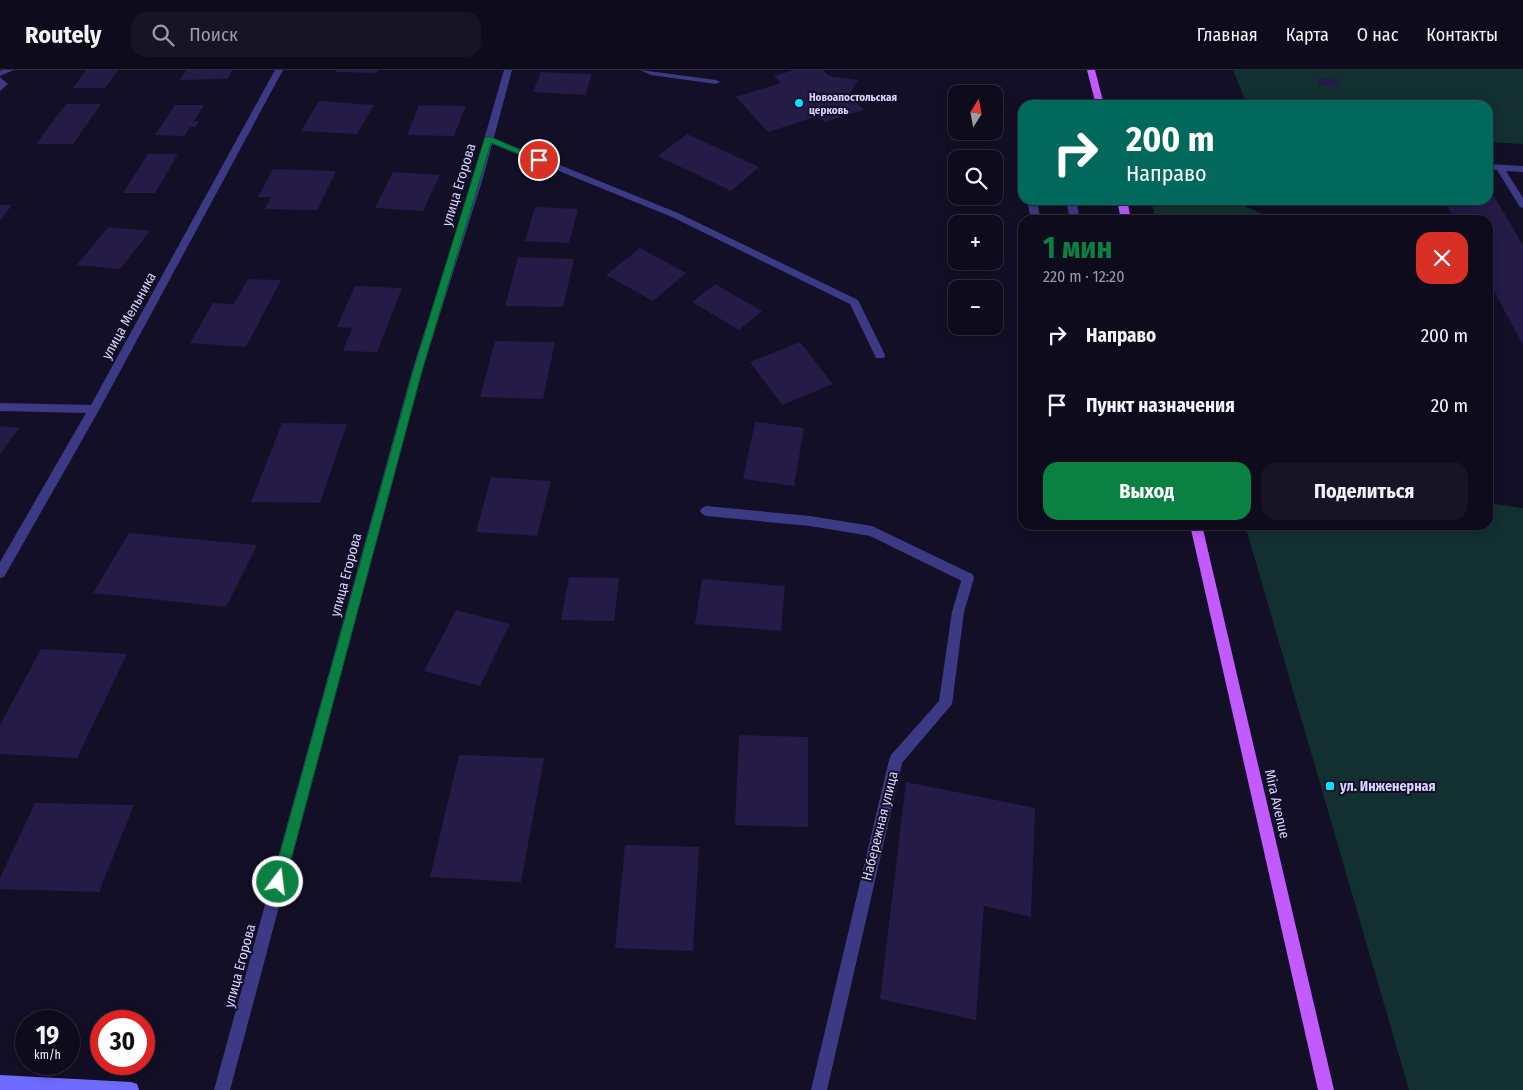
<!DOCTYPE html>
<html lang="ru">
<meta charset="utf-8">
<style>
:root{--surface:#0e0b1c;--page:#171425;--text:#f1f3f6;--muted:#9b9ba3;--line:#2e2b3b;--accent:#0b8043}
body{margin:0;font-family:"Fira Sans Condensed",sans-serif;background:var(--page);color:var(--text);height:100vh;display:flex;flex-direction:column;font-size:19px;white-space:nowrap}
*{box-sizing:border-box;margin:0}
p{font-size:16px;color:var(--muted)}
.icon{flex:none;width:28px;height:28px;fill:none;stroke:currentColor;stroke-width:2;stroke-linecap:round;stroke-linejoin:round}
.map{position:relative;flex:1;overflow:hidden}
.panel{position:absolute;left:1018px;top:145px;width:475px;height:315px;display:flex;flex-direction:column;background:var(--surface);border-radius:15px;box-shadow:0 2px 12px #0003,0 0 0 1px var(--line)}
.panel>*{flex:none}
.banner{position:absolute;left:1018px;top:30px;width:475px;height:105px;border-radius:15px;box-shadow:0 2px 12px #0003,0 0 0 1px var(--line);background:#00695c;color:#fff;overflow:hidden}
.needle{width:32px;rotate:11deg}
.controls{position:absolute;left:948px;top:15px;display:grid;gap:10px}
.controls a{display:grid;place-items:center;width:55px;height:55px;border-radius:10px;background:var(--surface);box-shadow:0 2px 12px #0003,0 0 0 1px var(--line);font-size:25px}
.speed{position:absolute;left:15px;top:940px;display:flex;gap:10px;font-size:25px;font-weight:700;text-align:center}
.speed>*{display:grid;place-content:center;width:65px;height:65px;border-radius:50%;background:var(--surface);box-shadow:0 2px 12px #0003,0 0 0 1px var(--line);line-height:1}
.speed small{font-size:12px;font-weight:400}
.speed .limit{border:8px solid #d22;background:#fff;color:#111}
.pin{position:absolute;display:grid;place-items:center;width:42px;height:42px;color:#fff;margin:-21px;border:2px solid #fff;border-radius:50%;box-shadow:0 1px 5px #0007}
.me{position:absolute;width:55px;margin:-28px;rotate:15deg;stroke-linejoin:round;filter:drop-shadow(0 0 4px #0008)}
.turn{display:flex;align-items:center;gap:18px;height:105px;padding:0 25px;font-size:22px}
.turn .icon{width:65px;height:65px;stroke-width:2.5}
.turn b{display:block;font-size:35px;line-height:42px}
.round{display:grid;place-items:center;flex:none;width:52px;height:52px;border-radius:15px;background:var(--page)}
.overview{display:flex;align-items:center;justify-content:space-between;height:85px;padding:0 25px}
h1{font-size:30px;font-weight:700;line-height:38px;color:var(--accent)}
.primary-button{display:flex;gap:10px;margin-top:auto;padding:10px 25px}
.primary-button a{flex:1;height:58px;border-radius:15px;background:var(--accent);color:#fff;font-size:20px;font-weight:700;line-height:58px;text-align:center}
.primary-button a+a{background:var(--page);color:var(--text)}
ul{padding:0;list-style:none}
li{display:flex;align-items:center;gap:15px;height:70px;padding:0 25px}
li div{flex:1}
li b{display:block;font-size:19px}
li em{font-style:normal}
header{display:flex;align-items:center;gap:30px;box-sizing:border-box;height:70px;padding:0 25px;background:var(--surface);border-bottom:1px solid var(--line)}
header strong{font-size:24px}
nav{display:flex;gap:28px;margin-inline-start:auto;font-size:18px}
.search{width:350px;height:45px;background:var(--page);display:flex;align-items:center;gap:12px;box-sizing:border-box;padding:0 18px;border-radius:15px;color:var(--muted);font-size:19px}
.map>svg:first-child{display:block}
.green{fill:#12302f}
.building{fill:#241b47}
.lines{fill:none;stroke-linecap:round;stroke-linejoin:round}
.lane{fill:#3d3a85;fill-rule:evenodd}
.street{fill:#3d3a85;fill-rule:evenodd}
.secondary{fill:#6f6bff;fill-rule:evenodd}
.primary{fill:#c25bff;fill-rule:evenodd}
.route{fill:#0b8043;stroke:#07532c}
.poi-dot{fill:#00e5ff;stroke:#130f26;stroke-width:2}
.labels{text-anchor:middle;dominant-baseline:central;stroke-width:4;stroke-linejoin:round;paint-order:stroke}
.far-poi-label{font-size:11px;font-weight:bold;fill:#d9d4ff;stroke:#130f26;text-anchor:start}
.street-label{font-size:14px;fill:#d9d4ff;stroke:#130f26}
.poi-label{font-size:14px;font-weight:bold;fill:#d9d4ff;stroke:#130f26;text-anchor:start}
</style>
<header>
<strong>Routely</strong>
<div class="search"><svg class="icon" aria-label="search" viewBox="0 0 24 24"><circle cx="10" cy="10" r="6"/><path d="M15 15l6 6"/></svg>Поиск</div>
<nav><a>Главная</a><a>Карта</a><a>О нас</a><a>Контакты</a></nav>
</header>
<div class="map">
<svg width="1523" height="1020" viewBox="0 0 1523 1020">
<rect width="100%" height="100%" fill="#130f26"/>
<g class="green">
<polygon points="1233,0 1523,0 1523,74 1488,72 1488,35 1247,35"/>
<polygon points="1151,130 1242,130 1246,137 1277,150 1156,150"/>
<polygon points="1488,433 1523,438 1523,1020 1409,1020 1245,455 1488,455"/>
</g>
<g class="building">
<polygon points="86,0 118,0 105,18 73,18"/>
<polygon points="186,0 232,0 228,9 180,10"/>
<polygon points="336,0 378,0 377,3 335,2"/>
<polygon points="794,0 823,0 829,6 858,10 849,25 864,40 825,52 818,46 768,62 736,27 781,13 774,6"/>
<polygon points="541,2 592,4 585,25 533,22"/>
<polygon points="1316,8 1338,9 1341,17 1319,16"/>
<polygon points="319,31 374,35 357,64 301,61"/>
<polygon points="66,34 101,34 73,74 36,74"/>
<polygon points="175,35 204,35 194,51 199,51 195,57 190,57 184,66 155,65"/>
<polygon points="419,35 466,36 454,66 407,65"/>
<polygon points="687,64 759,97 731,121 658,86"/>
<polygon points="148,84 178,84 155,123 123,123"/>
<polygon points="273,99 336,101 317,140 265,139 271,127 258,127"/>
<polygon points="393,102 440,105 423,141 375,138"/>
<polygon points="1488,116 1523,175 1523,275 1488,210 1488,150 1455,150 1444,130 1488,130"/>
<polygon points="0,135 12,135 0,151"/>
<polygon points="535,137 578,139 569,173 525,171"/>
<polygon points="108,157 150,161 120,199 77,195"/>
<polygon points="640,178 686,203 653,231 606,205"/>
<polygon points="518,187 574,189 563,237 505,236"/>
<polygon points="248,209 281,210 246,277 190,273 213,233 234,234"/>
<polygon points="715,214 762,241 739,260 692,232"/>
<polygon points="355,216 402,218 377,282 343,281 352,258 337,257"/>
<polygon points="495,271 555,272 543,329 480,327"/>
<polygon points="800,272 833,314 782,335 750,292"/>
<polygon points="755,352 804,358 794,416 743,409"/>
<polygon points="282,353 347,354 320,433 251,432"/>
<polygon points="0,356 19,358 0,384"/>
<polygon points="491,407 551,411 537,466 476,462"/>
<polygon points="129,463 257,475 226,537 93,523"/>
<polygon points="569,507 619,508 614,551 561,550"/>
<polygon points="702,509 785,516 781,561 695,554"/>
<polygon points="456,540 510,554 480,616 424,601"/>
<polygon points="41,579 127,584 77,688 0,684 0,655"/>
<polygon points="739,665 808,667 808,757 735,755"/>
<polygon points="459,685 544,688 521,812 430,807"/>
<polygon points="906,712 1035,738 1031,847 984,836 976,950 880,929"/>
<polygon points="35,733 134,735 99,822 0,819 0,808"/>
<polygon points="625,775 699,777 693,881 615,878"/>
</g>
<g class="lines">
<g class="lane">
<polygon points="0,7 8,14 0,21"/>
<polygon points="488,66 678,143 858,230 885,285 884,288 876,288 850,234 672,147 485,71 484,69"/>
<polygon points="1488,94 1523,96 1523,102 1506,101 1523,128 1523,138 1520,137 1497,100 1488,100"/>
<polygon points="1027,130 1037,130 1040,147 1049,148 1051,150 1031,150"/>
<polygon points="1066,130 1076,130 1080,150 1070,150"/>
<polygon points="706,436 810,446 872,456 972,504 974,508 972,512 968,513 964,512 870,466 810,456 706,446 702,444 700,441 702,438"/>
</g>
<g class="street">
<polygon points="3,0 14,0 0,6 0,1"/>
<polygon points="275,0 283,0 98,342 4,507 0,508 0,492 86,343 0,341 0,333 91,335"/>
<polygon points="504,0 512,0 483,108 422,301 230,1020 214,1020 412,301 473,108"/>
<polygon points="640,0 716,10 720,12 716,14 651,5"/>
<polygon points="968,503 972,504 974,508 964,542 952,634 902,693 827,1020 811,1020 889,690 891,685 939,631 952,542 962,508 964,504"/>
</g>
<polygon class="secondary" points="0,1005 131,1012 137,1014 139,1020 0,1020"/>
<g class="primary">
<polygon points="1087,0 1095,0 1104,35 1096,35"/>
<polygon points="1117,130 1127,130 1131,150 1121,150"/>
<polygon points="1190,455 1202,455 1334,1020 1318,1020"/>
</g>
</g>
<polygon class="route" points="485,67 491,67 543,90 536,91 491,73 422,301 285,812 283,817 278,819 274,817 272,812 413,301"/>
<g class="poi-dot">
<circle cx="799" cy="33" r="5"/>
<rect x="1325" y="711" width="10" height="10" rx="2.5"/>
</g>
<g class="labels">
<g class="far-poi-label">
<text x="809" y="27">Новоапостольская<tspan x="809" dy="13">церковь</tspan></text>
</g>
<g class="street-label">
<text transform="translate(459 115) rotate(-73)">улица Егорова</text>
<text transform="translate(129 246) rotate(-61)">улица Мельника</text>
<text transform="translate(346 505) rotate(-75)">улица Егорова</text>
<text transform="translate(1277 734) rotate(77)">Mira Avenue</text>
<text transform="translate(880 756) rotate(-76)">Набережная улица</text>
<text transform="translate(240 896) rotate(-75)">улица Егорова</text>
</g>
<g class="poi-label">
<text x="1340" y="716">ул. Инженерная</text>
</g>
</g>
</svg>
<div class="controls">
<a><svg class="needle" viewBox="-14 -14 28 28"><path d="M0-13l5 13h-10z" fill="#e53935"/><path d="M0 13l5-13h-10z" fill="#9b9ba3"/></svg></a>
<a><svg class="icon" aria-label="search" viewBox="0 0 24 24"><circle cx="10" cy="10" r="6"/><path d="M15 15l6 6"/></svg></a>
<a>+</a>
<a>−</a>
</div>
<div class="speed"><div>19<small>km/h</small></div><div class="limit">30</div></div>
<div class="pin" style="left:539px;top:90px;background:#d93025"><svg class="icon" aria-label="arrive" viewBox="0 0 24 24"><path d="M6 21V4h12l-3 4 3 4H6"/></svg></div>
<svg class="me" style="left:278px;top:812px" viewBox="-20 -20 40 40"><circle r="17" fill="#0b8043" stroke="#fff" stroke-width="3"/><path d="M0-11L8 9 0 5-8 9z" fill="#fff"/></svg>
<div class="banner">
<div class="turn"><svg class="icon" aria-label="right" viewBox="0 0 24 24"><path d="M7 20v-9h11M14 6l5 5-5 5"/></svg><div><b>200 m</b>Направо</div></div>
</div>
<section class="panel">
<div class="overview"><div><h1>1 мин</h1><p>220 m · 12:20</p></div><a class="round" style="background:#d93025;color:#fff"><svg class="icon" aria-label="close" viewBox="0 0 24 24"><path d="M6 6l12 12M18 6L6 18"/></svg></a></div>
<ul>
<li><svg class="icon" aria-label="right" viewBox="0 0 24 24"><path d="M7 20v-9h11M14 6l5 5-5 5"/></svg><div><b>Направо</b></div><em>200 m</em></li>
<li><svg class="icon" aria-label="arrive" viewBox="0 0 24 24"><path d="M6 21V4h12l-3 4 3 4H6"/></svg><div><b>Пункт назначения</b></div><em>20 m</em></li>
</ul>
<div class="primary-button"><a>Выход</a><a>Поделиться</a></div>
</section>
</div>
